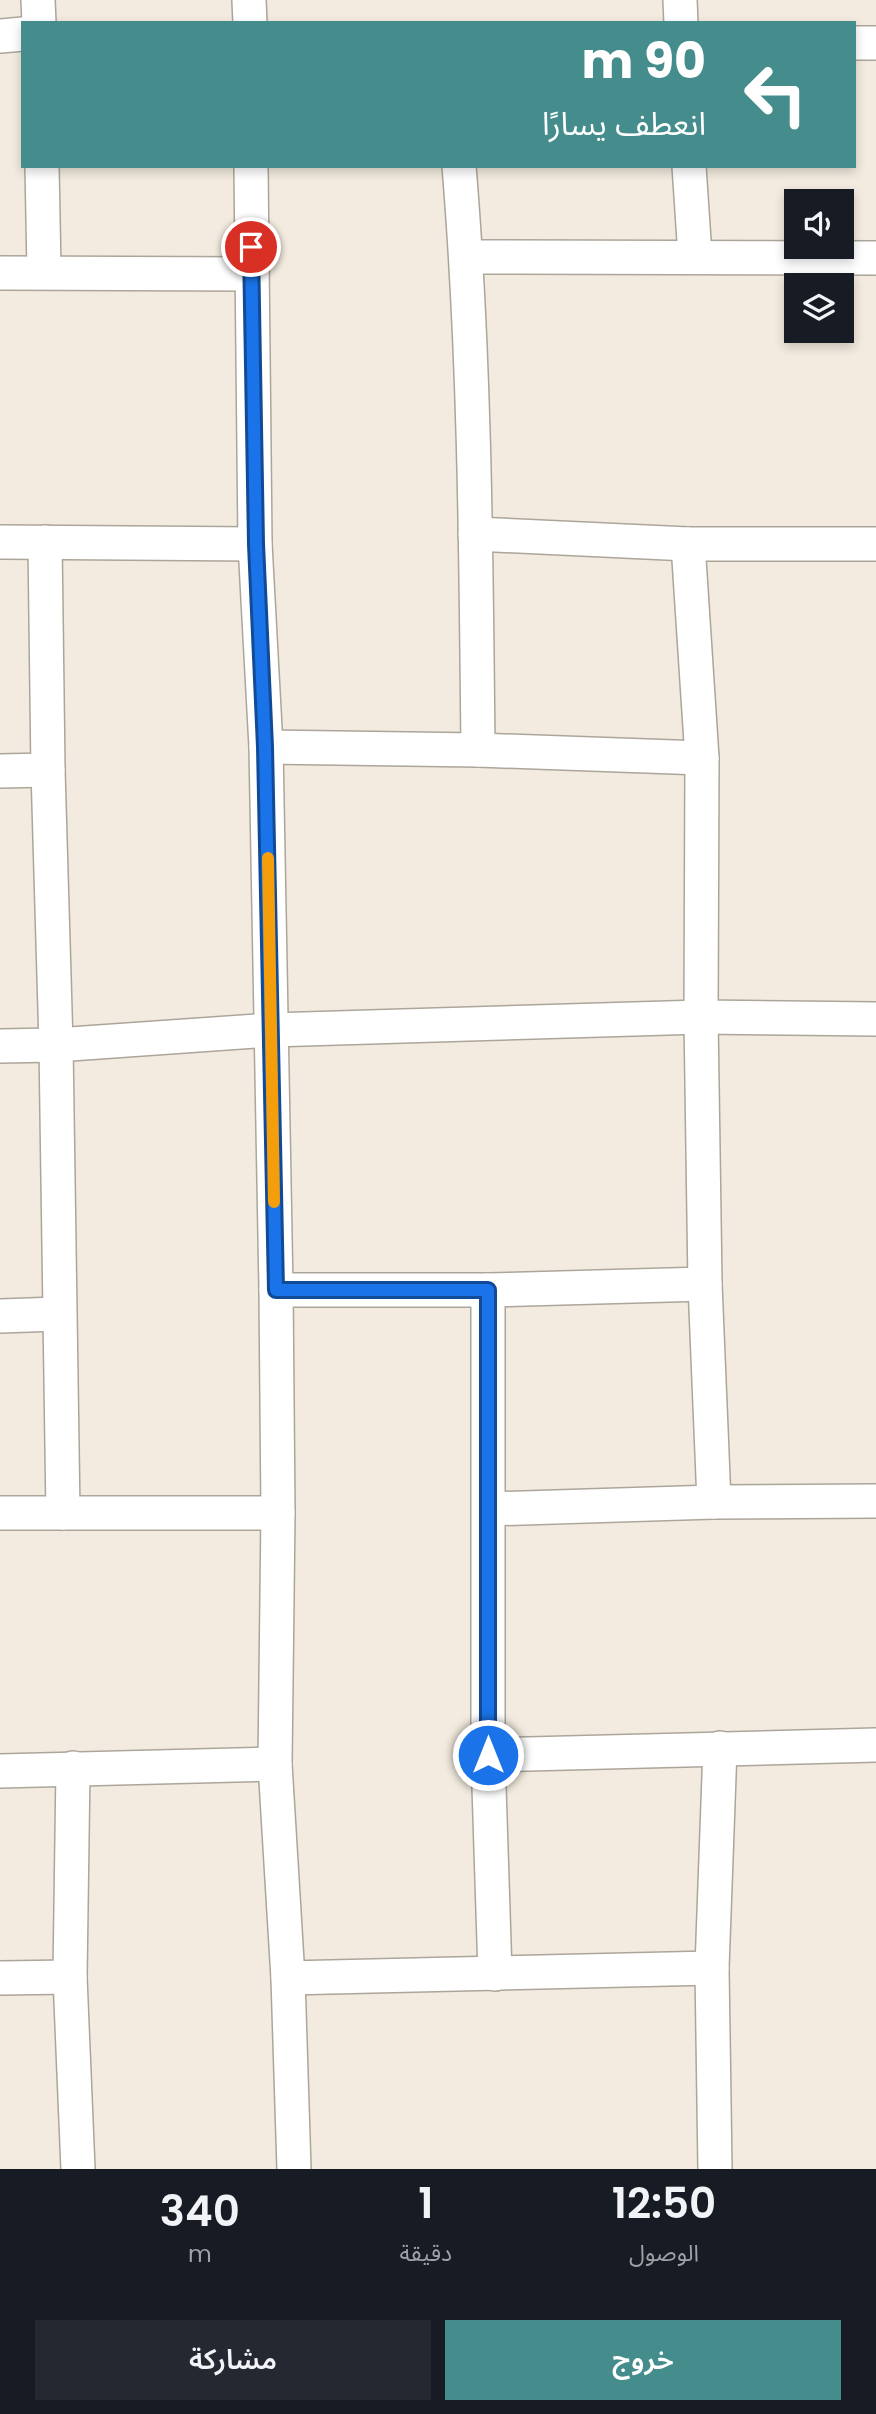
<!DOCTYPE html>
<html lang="ar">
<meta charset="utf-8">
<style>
:root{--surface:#171b24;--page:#242831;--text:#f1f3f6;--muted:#9ea1a6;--accent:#458d8c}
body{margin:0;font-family:Poppins,"Noto Sans Arabic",sans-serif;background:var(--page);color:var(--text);direction:rtl;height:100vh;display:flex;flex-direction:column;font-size:26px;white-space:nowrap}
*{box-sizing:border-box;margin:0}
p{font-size:23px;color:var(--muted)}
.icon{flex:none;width:38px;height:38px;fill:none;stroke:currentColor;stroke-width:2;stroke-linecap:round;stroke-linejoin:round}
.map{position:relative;height:2169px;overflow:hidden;direction:ltr}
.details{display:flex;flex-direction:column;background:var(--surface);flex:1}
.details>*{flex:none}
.banner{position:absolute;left:21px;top:21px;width:835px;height:147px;border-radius:0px;box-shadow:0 4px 10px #0003;direction:rtl;background:#458d8c;color:#fff;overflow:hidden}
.controls{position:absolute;left:784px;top:189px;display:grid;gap:14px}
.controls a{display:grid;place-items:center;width:70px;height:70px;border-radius:0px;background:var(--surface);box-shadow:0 4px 10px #0003;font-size:35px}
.pin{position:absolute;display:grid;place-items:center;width:60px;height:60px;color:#fff;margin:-30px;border:4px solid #fff;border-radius:50%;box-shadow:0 2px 7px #0007}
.me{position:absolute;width:77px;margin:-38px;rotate:0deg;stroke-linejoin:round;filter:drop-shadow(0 0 5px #0008)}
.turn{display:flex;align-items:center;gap:24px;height:147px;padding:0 35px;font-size:32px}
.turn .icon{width:91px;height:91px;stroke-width:2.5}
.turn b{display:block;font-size:49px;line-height:60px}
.eta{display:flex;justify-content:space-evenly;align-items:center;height:119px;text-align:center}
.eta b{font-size:42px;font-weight:600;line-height:49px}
.action{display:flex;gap:14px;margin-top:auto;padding:14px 35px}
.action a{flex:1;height:80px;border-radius:0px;background:var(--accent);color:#fff;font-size:28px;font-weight:600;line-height:80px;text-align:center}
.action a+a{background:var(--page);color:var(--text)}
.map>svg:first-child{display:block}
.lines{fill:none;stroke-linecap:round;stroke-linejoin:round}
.minor-casing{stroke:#aca59a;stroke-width:36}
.minor{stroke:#fff;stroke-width:33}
.route-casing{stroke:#114b97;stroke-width:18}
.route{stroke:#1a73e8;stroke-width:12}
.slow{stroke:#f59e0b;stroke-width:12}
</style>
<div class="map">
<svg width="876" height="2169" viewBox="0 0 876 2169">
<rect width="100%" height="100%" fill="#f3ebdf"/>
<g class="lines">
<defs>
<g id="minor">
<polyline points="38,0 39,23"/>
<polyline points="249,0 250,23"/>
<polyline points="680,0 681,23"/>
<polyline points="0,36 23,34"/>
<polyline points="854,43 876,43"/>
<polyline points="42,166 44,271"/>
<polyline points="251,166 255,544 266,747 276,1290 278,1513 275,1764 288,1978 294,2169"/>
<path d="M459,166c16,194 17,390 19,584"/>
<polyline points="689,166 695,256"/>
<polyline points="466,257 876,258"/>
<polyline points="0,273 252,274"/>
<polyline points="475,534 688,544 876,544"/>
<polyline points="0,542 255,544"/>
<polyline points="45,542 48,770 56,1045 63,1513"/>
<polyline points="688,544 702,758 701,1017 705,1284 714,1502"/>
<polyline points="266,747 478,750 702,758"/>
<polyline points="0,771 48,770"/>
<polyline points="0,1046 56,1045 271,1030 701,1017 876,1019"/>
<polyline points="276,1290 488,1290 705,1284"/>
<polyline points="488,1290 488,1755 495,1974"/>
<polyline points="0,1316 58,1314"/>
<polyline points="489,1509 714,1502 876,1501"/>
<polyline points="0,1513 278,1513"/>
<polyline points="488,1755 876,1745"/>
<polyline points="73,1768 70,1977 78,2169"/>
<polyline points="0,1771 275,1764"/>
<polyline points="0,1978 70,1977"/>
<polyline points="288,1978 712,1968"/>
<polyline points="715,2169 712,1968 720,1748"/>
</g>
</defs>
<use href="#minor" class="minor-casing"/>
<use href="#minor" class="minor"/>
</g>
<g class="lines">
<defs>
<polyline id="route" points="251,247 256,544 265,747 276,1290 488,1290 488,1755"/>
</defs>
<use href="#route" class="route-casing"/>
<use href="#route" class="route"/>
<polyline class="slow" points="268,858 274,1202"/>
</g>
</svg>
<div class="controls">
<a><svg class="icon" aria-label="sound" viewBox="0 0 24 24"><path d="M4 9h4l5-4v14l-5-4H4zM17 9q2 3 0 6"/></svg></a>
<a><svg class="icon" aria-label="layers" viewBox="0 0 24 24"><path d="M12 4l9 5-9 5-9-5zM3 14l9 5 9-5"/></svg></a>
</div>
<div class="pin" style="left:251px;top:247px;background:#d93025"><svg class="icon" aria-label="arrive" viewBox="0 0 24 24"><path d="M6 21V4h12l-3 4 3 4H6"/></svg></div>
<svg class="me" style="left:488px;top:1755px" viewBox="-20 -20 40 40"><circle r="17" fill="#1a73e8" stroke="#fff" stroke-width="3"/><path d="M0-11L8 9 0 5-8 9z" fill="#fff"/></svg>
<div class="banner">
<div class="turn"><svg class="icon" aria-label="left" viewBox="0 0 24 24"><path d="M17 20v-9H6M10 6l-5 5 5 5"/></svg><div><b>90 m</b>انعطف يسارًا</div></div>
</div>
</div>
<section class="details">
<div class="eta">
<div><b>12:50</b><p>الوصول</p></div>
<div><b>1</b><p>دقيقة</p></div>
<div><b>340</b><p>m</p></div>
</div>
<div class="action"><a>خروج</a><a>مشاركة</a></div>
</section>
